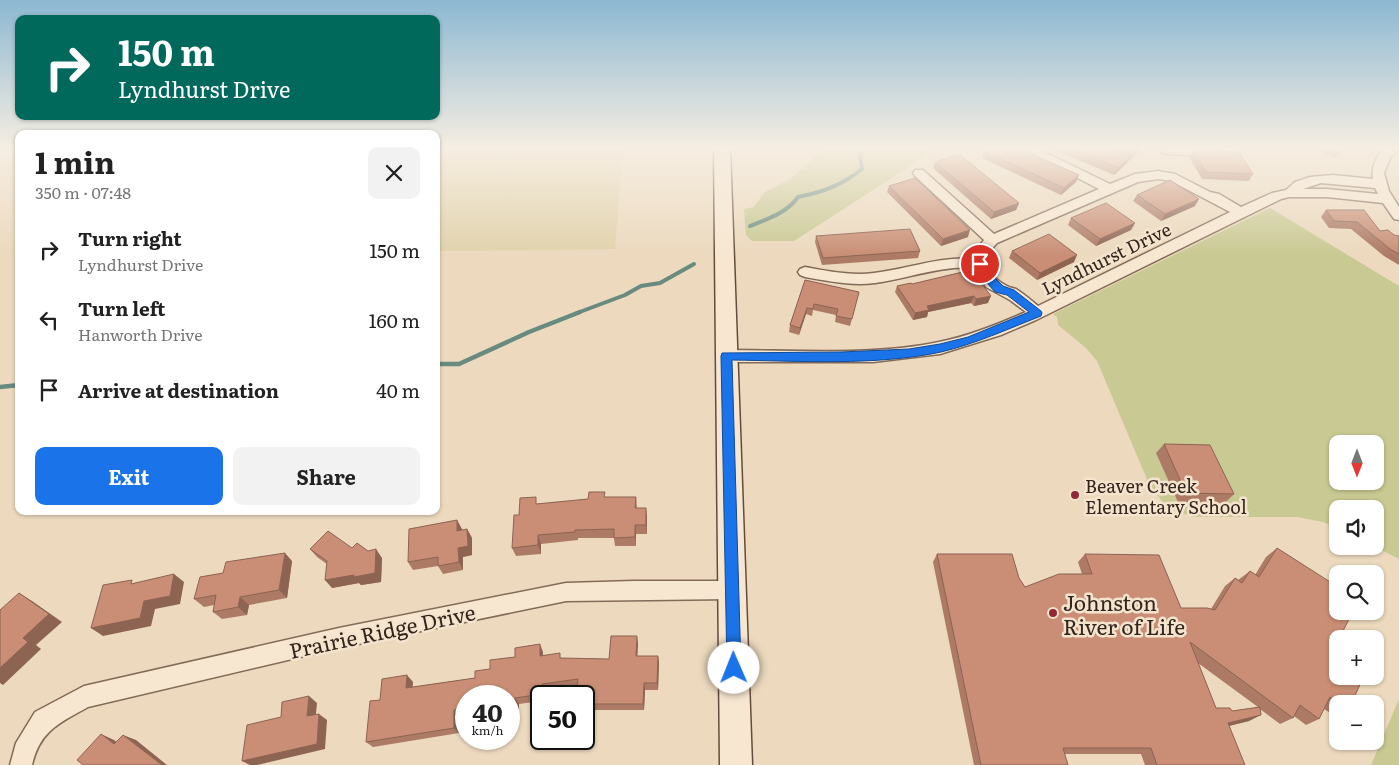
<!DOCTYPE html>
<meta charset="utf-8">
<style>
:root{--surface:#fff;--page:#f2f2f2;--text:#222;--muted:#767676;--accent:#1a73e8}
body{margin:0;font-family:Literata,serif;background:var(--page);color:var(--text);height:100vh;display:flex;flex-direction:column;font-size:19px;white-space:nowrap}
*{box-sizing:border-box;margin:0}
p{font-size:16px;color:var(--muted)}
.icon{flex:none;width:28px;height:28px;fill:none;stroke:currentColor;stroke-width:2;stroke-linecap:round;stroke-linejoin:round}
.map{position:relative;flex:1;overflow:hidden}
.panel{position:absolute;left:15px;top:130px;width:425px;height:385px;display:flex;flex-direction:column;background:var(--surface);border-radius:10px;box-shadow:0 1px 4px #0004}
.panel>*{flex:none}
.top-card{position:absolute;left:15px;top:15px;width:425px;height:105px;border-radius:10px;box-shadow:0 1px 4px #0004;background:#00695c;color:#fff;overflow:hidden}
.needle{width:32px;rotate:180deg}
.controls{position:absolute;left:1329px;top:435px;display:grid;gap:10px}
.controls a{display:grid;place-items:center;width:55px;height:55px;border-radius:10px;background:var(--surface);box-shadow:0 1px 4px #0004;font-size:25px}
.speed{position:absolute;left:455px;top:685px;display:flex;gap:10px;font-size:25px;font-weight:700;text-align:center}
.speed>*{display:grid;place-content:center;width:65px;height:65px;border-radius:50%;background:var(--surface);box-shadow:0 1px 4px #0004;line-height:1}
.speed small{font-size:12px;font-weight:400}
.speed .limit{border:2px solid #111;border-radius:8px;background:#fff;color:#111}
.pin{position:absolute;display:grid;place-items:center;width:42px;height:42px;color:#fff;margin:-21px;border:2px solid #fff;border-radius:50%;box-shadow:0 1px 5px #0007}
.me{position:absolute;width:55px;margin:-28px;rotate:359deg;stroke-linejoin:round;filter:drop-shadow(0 0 4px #0008)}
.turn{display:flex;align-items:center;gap:18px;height:105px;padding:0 20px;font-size:22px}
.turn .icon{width:65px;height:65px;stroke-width:2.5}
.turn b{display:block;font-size:35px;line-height:42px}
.round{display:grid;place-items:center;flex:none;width:52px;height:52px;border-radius:10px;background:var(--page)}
.headline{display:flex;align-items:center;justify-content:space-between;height:85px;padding:0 20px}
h1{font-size:30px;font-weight:700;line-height:38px}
.button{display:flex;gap:10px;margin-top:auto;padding:10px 20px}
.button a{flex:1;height:58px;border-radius:10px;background:var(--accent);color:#fff;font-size:20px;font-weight:700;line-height:58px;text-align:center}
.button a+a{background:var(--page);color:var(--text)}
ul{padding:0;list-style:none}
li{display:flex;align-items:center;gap:15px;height:70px;padding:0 20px}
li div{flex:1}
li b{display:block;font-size:19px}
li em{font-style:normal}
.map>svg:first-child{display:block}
.farmland{fill:#e1d2ac}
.green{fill:#c9c993;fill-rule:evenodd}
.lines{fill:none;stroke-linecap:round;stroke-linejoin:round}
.stream-far1{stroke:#698b7f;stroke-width:4}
.stream{stroke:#698b7f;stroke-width:4.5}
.street-casing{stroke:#846a58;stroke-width:3}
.secondary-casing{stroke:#654b3b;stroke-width:3}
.street{fill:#f7e7d1;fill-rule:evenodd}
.secondary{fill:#f7e7d1;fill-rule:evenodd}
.wall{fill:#ad7a65;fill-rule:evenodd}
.shaded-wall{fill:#8d6352}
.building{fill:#c98e75;stroke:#8d6352}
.route{fill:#1a73e8;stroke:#114b97}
.poi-dot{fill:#912a36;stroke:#f4e4ce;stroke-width:2}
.labels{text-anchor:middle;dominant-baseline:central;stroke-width:5;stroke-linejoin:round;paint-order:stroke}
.street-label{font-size:18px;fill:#33251c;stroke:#f4e4ce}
.poi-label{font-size:18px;fill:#33251c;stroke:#f4e4ce;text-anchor:start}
.near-poi-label{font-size:21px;fill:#33251c;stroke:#f4e4ce;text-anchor:start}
.near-street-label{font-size:21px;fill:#33251c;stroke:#f4e4ce}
</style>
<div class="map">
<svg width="1399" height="765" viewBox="0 0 1399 765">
<rect width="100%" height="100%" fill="#ecd9be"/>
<polygon class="farmland" points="436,148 623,148 615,249 436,251"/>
<g class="green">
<polygon points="824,148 938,148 794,241 752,241 746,235 744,209 754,207 765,192 792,178"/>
<path d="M1270,208l129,78v273l-25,-13 1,-37h-37l-1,19 -14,-6 -26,-5h-105l-18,-7 -10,-6 -15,-20 -52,-123 -11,-13 -28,-23 -1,-8 -4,-3zM1338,444h37v37h-37z"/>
<polygon points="1399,699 1399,765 1371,765"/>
</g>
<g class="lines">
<g class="stream-far1">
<path d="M750,226c17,-7 37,-13 48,-29 25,-5 44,-12 64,-28l-2,-13 3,-8"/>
<polyline points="577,313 625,295 641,286 660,283 694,264"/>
</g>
<g class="stream">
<polyline points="436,364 459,364 529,332 580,312"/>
<polyline points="0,387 19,385"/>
</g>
<defs>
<g id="street">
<path d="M1019,148h17l74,36 25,-10 23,-3 17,3 35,18 9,2 22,13 31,-14 14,-3 9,-8 15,-5 23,-2 40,4c-2,-12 3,-22 12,-31h14l-9,10 -6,15 5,18 10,16v13l-5,-1 -11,-16 -56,-6h-38l-8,2 -245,121 -35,15 -61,19 -67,8h-147l-6,-2 -2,-4 2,-4 6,-2c67,0 148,6 213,-8 30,-6 59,-18 87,-30l-16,-12 -24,-13 -11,-19c-35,-3 -67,11 -100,15 -24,3 -47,-2 -70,-6l-5,-2 -2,-3 2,-3 5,-2c23,4 46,9 69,6 34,-4 66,-17 99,-14l2,-7 9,-12 -69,-64 -2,-3 2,-3h8l71,64 105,-45zM1158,179l13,2 59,31 -192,94c-7,-6 -14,-12 -22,-17 -4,-1 -8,-2 -11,-4 -18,-9 -22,-28 -8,-42l141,-61zM1321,183l54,5 3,6 -51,-5h-24z"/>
<polygon points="1161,148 1214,148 1220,152 1214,156 1166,154 1162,153"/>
<path d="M634,581h98l7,2 3,7 -3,7 -7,2 -166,2 -227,47 -251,59c-28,16 -48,23 -56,58h-22l6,-22 19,-31 49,-26 255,-58 227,-45z"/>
</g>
<polygon id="secondary" points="714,148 730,148 752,765 720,765"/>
</defs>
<use href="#street" class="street-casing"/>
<use href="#secondary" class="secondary-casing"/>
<use href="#street" class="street"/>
<use href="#secondary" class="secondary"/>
</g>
<g class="wall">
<polygon points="1050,148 1111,148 1119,152 1116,148 1141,148 1129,161 1129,160 1127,163 1114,175"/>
<polygon points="1316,148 1344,148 1334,158"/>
<polygon points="1193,150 1253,174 1249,181 1202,179 1189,157"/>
<polygon points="984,151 1079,175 1076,182 1061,195 982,158"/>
<polygon points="935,162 1019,203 1016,210 991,219 933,168"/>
<polygon points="889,186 968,237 941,246 887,192"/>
<polygon points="1137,195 1195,206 1161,221 1133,201"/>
<polygon points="1326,210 1380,231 1399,236 1399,265 1384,256 1351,229 1329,228 1321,217"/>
<polygon points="1071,218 1135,223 1131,230 1096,246 1068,225"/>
<polygon points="816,236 920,251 918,258 822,265 815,242"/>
<polygon points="1012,251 1074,262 1037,280 1009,258"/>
<polygon points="971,270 988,303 974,306 971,303 928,312 927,317 913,320 895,292 897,286 912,284"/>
<polygon points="805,280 859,292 850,326 835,322 836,315 813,310 812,316 806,314 799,335 789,332 790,325"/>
<polygon points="1164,444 1234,494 1225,503 1178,502 1156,453"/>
<polygon points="606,497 636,497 637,508 647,516 647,534 636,534 636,546 615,546 614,538 578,538 578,540 541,544 541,554 516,556 512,548 519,515 538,504 588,499"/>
<polygon points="457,520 462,531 467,529 472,538 472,555 463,557 463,570 443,574 438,566 413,570 408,562"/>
<polygon points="352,548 368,551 382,558 381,582 361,585 359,583 332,588 327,564 317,557 310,549"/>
<path d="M1277,548l61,91 13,65h-13v11l-3,1 -11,-7 -5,10 -13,6 -12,-9 -1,2 -13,6 -20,-15 -11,12 -20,5 16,39h-100l-4,-11h-77l3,11h-93l-41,-203 4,-8 82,24 6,9 57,-13 -4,-12 7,-8 96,54 30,1 14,-23 10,-8 3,2 12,-9 5,4 11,-18zM1198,663l60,44 -26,4 -16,-3z"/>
<polygon points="292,561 287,598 249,605 247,615 222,619 213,612 214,605 204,607 194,599"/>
<polygon points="638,643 637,656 658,656 659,663 658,690 645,690 644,710 591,710 590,706 584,706 584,696 577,686 545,690 545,696 541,696 541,701 519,704 519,723 509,724 509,696 466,696 466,715 460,716 459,733 373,747 366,742 380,700 413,682 412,687 475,678 490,669 515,657 543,652 543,655 562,658 609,659"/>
</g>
<g class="shaded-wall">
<polygon points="1138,148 1141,148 1129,161 1133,154"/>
<polygon points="1342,148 1344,148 1334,158 1340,151"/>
<polygon points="1131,156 1127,163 1114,175 1118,168"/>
<polygon points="1079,175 1076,182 1061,195 1064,188"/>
<polygon points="1199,199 1195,206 1161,221 1165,214"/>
<polygon points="1019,203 1016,210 991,219 994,212"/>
<polygon points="1135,223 1131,230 1096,246 1100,239"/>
<polygon points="970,230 968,237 941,246 943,239"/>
<polygon points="1077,255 1074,262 1037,280 1040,273"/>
<polygon points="974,296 971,303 928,312 927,317 913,320 915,313 927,306"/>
<polygon points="991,296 988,303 974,306 976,299"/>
<polygon points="807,308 806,314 799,335 800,328"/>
<polygon points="646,508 647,516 647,534 646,525"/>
<polygon points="457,520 462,529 462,540 457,531"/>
<polygon points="635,525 636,534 636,546 635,537"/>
<polygon points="467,529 472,538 472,555 463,557 463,570 459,562 458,548"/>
<polygon points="538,535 541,544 541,554 538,545"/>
<polygon points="376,549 382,558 381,582 361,585 359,583 332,588 325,580"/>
<polygon points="285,553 292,561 287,598 279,590"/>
<polygon points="174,574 184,582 180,604 155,609 151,626 103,636 91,628 144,601"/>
<polygon points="19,593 32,601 62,622 36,645 41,649 3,685 0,683 0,668"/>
<polygon points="240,597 249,605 247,615 238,607"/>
<polygon points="637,636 638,643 637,663 636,656"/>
<polygon points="540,644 543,652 543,663 540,656"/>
<polygon points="658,656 659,663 658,690 657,683"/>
<polygon points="407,675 413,682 412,694 406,688"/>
<polygon points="644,683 645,690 644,710 643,704"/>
<polygon points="542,684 545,690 545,696 543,696 542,694"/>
<polygon points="309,696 317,703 315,723 307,716"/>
<polygon points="515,698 519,704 519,723 515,716"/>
<polygon points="454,710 460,716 459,733 454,728"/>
<polygon points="319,714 327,720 325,749 257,765 250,765 242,761"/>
<polygon points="1261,715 1249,721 1216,729 1228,723"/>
<polygon points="101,734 114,740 127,750 114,744"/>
<polygon points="123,735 136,740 167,765 162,765"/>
</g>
<g class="building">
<polygon points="987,148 1018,148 1079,175 1064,188 984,151"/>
<polygon points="1070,148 1111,148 1131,156 1118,168"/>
<polygon points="1127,148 1138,148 1133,154"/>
<polygon points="1334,148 1342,148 1340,151"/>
<polygon points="1193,150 1239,152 1253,174 1206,172"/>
<polygon points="959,154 1019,203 994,212 935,162"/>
<polygon points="915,178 970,230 943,239 889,186"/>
<polygon points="1170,180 1199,199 1165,214 1137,195"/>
<polygon points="1106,203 1135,223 1100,239 1071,218"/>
<polygon points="1326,210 1364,210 1380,231 1388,230 1394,235 1399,236 1399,254 1390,249 1357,222 1334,221"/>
<polygon points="910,229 920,251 823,258 816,236"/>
<polygon points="1049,234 1077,255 1040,273 1012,251"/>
<polygon points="971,270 991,296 976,299 974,296 927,306 929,310 915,313 897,286 911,283 912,284"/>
<polygon points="805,280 859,292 852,319 836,316 838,309 814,304 813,309 807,308 800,328 790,325"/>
<polygon points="1164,444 1210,445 1234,494 1186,493"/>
<polygon points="589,492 605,492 604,497 636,497 635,508 646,508 646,525 635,525 635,537 614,538 614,529 575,530 575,532 538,535 538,545 512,548 514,515 519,515 520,498 536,497 536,504 588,499"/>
<polygon points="457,520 457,531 467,529 468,546 458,548 459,562 438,566 438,557 408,562 409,529"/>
<polygon points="328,531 352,548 357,543 368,551 376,549 375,573 354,577 354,575 325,580 327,561 310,549"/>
<polygon points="1277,548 1338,587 1338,611 1353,611 1340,637 1342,639 1338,639 1338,676 1364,676 1351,704 1339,704 1330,697 1319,719 1300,705 1293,718 1190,642 1216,708 1230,708 1232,711 1260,707 1261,715 1228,723 1245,765 1157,765 1151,748 1063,748 1068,765 981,765 937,554 1012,554 1019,578 1025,587 1059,574 1092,574 1085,554 1159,555 1181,608 1207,608 1215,610 1235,578 1242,583 1250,571 1259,577"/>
<polygon points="285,553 279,590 240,597 238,607 213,612 216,595 194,599 200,577 223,573 226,562"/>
<polygon points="174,574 170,596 144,601 140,618 91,628 103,585 132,580 131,584"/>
<polygon points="19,593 49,614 23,638 28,642 0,668 0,610"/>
<polygon points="611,636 637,636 636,656 658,656 657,683 644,683 643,704 589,704 590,700 584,700 584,696 576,696 578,679 542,684 542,694 515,698 515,716 509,717 509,696 466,696 466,708 454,710 454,728 366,742 370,701 380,700 382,679 407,675 406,688 475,678 475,671 490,669 490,660 515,657 515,648 540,644 540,656 560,653 560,658 609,659"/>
<polygon points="309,696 307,716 319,714 317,744 242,761 247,725 281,717 282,702"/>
<polygon points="101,734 114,744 123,735 162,765 83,765 77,760"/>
</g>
<linearGradient id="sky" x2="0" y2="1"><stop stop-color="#8cb8d2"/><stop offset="0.58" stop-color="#f6eee2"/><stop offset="1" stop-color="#f6eee2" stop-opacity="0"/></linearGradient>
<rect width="1399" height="256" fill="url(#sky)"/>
<path class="route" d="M980,260l4,1 4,10 15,15 11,4 27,21 1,2 -1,3c-33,13 -66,28 -100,36 -64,14 -144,9 -209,8l9,308 -2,5 -5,2 -5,-2 -2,-5 -6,-312 1,-3 119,-1 68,-3 31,-5 28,-7 61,-25 -22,-17 -12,-3 -15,-17 -5,-11z"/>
<g class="poi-dot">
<circle cx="1075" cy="495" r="5"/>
<circle cx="1053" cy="613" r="5"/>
</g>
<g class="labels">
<g class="street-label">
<text transform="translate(1106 258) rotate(-26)">Lyndhurst Drive</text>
</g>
<g class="poi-label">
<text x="1085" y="485">Beaver Creek<tspan x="1085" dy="21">Elementary School</tspan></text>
</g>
<g class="near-poi-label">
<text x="1063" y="601">Johnston<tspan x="1063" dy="24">River of Life</tspan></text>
</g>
<g class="near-street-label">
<text transform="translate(382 630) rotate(-12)">Prairie Ridge Drive</text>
</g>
</g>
</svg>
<div class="controls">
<a><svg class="needle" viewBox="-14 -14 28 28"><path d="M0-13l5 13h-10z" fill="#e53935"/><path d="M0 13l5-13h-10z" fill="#767676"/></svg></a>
<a><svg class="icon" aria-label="sound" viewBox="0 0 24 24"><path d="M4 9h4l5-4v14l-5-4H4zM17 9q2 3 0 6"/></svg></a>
<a><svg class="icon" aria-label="search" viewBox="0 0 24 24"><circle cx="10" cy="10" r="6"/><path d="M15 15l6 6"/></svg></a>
<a>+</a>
<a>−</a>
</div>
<div class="speed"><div>40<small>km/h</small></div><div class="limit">50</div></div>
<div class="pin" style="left:980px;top:264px;background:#d93025"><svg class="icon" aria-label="arrive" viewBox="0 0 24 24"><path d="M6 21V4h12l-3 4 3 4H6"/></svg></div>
<svg class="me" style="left:734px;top:668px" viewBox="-20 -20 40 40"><circle r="19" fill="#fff"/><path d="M0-13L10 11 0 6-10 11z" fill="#1a73e8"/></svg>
<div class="top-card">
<div class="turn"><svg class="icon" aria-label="right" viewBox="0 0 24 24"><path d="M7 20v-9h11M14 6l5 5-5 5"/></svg><div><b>150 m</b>Lyndhurst Drive</div></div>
</div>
<section class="panel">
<div class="headline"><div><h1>1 min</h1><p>350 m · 07:48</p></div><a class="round"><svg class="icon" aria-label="close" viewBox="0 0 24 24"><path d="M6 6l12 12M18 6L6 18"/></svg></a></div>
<ul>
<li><svg class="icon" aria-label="right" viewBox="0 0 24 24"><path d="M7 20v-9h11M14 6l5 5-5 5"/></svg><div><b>Turn right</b><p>Lyndhurst Drive</p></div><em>150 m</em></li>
<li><svg class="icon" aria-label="left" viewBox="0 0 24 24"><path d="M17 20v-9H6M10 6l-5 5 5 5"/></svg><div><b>Turn left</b><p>Hanworth Drive</p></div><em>160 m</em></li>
<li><svg class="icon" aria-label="arrive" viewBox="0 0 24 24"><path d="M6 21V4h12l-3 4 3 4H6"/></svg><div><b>Arrive at destination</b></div><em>40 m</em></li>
</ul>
<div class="button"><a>Exit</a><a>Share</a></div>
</section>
</div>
